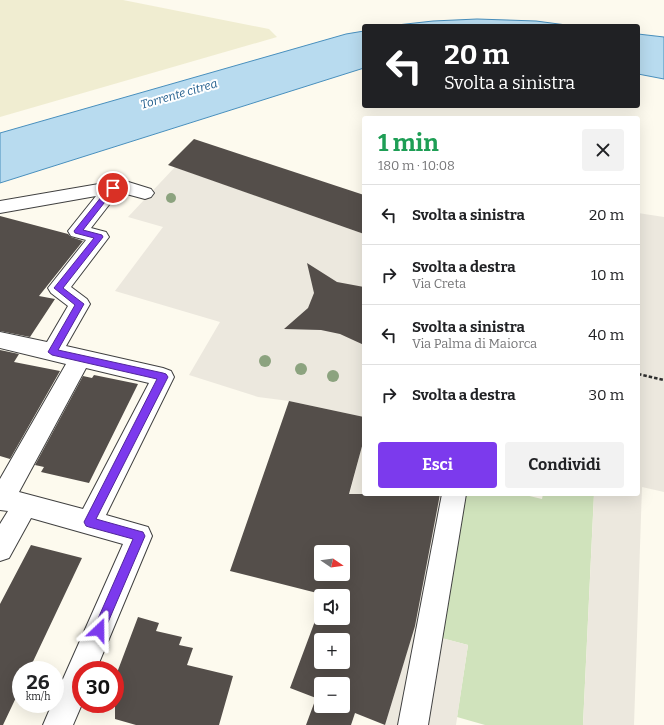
<!DOCTYPE html>
<html lang="it">
<meta charset="utf-8">
<style>
:root{--surface:#fff;--page:#f2f2f2;--text:#202124;--muted:#757577;--line:#e0e0e0;--accent:#7c3aed}
body{margin:0;font-family:Bitter,serif;background:var(--page);color:var(--text);height:100vh;display:flex;flex-direction:column;font-size:15px;white-space:nowrap}
*{box-sizing:border-box;margin:0}
p{font-size:13px;color:var(--muted)}
.icon{flex:none;width:22px;height:22px;fill:none;stroke:currentColor;stroke-width:2;stroke-linecap:round;stroke-linejoin:round}
.map{position:relative;flex:1;overflow:hidden}
.panel{position:absolute;left:362px;top:116px;width:278px;height:380px;display:flex;flex-direction:column;background:var(--surface);border-radius:4px;box-shadow:0 4px 16px #0002}
.panel>*{flex:none}
.banner{position:absolute;left:362px;top:24px;width:278px;height:84px;border-radius:4px;box-shadow:0 4px 16px #0002;background:#202124;color:#fff;overflow:hidden}
.needle{width:26px;rotate:103deg}
.buttons{position:absolute;left:314px;top:545px;display:grid;gap:8px}
.buttons a{display:grid;place-items:center;width:36px;height:36px;border-radius:4px;background:var(--surface);box-shadow:0 4px 16px #0002;font-size:20px}
.speed{position:absolute;left:12px;top:661px;display:flex;gap:8px;font-size:20px;font-weight:700;text-align:center}
.speed>*{display:grid;place-content:center;width:52px;height:52px;border-radius:50%;background:var(--surface);box-shadow:0 4px 16px #0002;line-height:1}
.speed small{font-size:10px;font-weight:400}
.speed .limit{border:6px solid #d22;background:#fff;color:#111}
.pin{position:absolute;display:grid;place-items:center;width:34px;height:34px;color:#fff;margin:-17px;border:2px solid #fff;border-radius:50%;box-shadow:0 1px 4px #0007}
.me{position:absolute;width:44px;margin:-22px;rotate:23deg;stroke-linejoin:round;filter:drop-shadow(0 0 3px #0008)}
.turn{display:flex;align-items:center;gap:14px;height:84px;padding:0 16px;font-size:18px}
.turn .icon{width:52px;height:52px;stroke-width:2.5}
.turn b{display:block;font-size:28px;line-height:34px}
.round{display:grid;place-items:center;flex:none;width:42px;height:42px;border-radius:4px;background:var(--page)}
.overview{display:flex;align-items:center;justify-content:space-between;height:68px;padding:0 16px}
h1{font-size:24px;font-weight:700;line-height:30px;color:#1e9e55}
.primary-button{display:flex;gap:8px;margin-top:auto;padding:8px 16px}
.primary-button a{flex:1;height:46px;border-radius:4px;background:var(--accent);color:#fff;font-size:16px;font-weight:700;line-height:46px;text-align:center}
.primary-button a+a{background:var(--page);color:var(--text)}
ul{padding:0;list-style:none}
li{display:flex;align-items:center;gap:12px;height:60px;padding:0 16px;border-top:1px solid var(--line)}
li div{flex:1}
li b{display:block;font-size:15px}
li em{font-style:normal}
.map>svg:first-child{display:block}
.farmland{fill:#f0edd1}
.green{fill:#d0e3bc}
.plaza{fill:#ece8de}
.water{fill:#b8dbef;stroke:#488fbd}
.building{fill:#544e4a;fill-rule:evenodd}
.lines{fill:none;stroke-linecap:round;stroke-linejoin:round}
.street-casing{stroke:#404040;stroke-width:2}
.path{stroke:#2f2f2f;stroke-width:2.5;stroke-dasharray:3.5 2;stroke-linecap:butt}
.street{fill:#fff;fill-rule:evenodd}
.tree{fill:#8ca37f}
.route{fill:#7c3aed;stroke:#51269a}
.labels{text-anchor:middle;dominant-baseline:central;stroke-width:4;stroke-linejoin:round;paint-order:stroke}
.far-water-label{font-size:12px;font-style:italic;fill:#25618f;stroke:#fff}
</style>
<div class="map">
<svg width="664" height="725" viewBox="0 0 664 725">
<rect width="100%" height="100%" fill="#fdfaee"/>
<polygon class="farmland" points="0,0 123,0 269,29 277,37 0,117"/>
<polygon class="green" points="465,494 521,494 542,499 543,494 594,494 583,725 485,725 457,717 468,645 441,638"/>
<g class="plaza">
<polygon points="175,167 364,234 364,417 289,401 258,397 189,375 220,322 115,291 163,227 128,217"/>
<polygon points="638,213 664,217 664,492 642,487 634,725 583,725 594,494 638,494"/>
<polygon points="364,439 364,494 465,494 442,638 468,645 456,725 385,725 408,648 343,618 343,596 322,596 328,574 343,574 343,552 334,552"/>
</g>
<g class="water">
<polygon points="477,19 536,21 574,26 388,26 433,21"/>
<polygon points="364,31 364,68 0,183 0,133 346,34"/>
<polygon points="638,34 664,37 664,79 638,74"/>
</g>
<g class="building">
<polygon points="194,139 364,195 364,234 168,165"/>
<polygon points="0,216 68,234 71,237 83,241 39,296 55,299 30,337 0,331"/>
<polygon points="307,263 337,282 364,287 364,345 340,334 321,330 284,329 308,308 314,293"/>
<polygon points="0,350 19,354 14,362 60,371 10,459 0,456"/>
<polygon points="94,375 138,384 89,483 41,472 44,467 35,465 83,376 92,378"/>
<path d="M289,401l75,16v22l-15,55h91l-25,132 -30,99 -30,-12 -4,12h-45l10,-27 -26,-10 31,-83v13h22v-22h-19l1,-1 -95,-24zM321,552h22v22h-22zM321,640h22v22h-22zM321,684h22v22h-22z"/>
<polygon points="31,545 82,558 29,670 21,670 21,687 3,725 0,725 0,604"/>
<polygon points="138,617 159,623 156,631 182,637 179,645 193,648 187,665 233,676 219,725 136,725 115,719 115,678"/>
</g>
<g class="lines">
<defs>
<g id="street">
<path d="M122,180l29,9 3,4 -3,4 -6,2 -26,-7 -28,36 15,4 3,5 -38,50 16,12 3,5 -24,42 97,22 8,3 3,6 -68,138 42,12 4,9 -56,134h-15l1,34 -9,21h-30l9,-21h3v-7l68,-153 -92,-26 -22,40 -9,3v-37l8,-13 -8,-1v-31l66,-115 -66,-16v-16l47,10 21,-36 -17,-13 -3,-5 38,-48 -15,-4 -3,-5 28,-35 -96,17v-12zM86,368l63,15 -66,126 -64,-17z"/>
<polygon points="442,494 466,494 428,725 398,725"/>
</g>
</defs>
<use href="#street" class="street-casing"/>
<polyline class="path" points="638,374 664,380"/>
<use href="#street" class="street"/>
</g>
<g class="tree">
<circle cx="171" cy="198" r="5"/>
<circle cx="265" cy="361" r="6"/>
<circle cx="301" cy="369" r="6"/>
<circle cx="333" cy="376" r="6"/>
</g>
<polygon class="route" points="113,185 116,188 115,189 83,230 102,235 103,237 63,288 84,304 58,350 163,373 166,374 168,377 96,519 139,531 143,532 145,536 103,634 99,635 95,634 93,630 133,539 89,527 86,526 84,522 157,379 52,355 48,352 75,305 54,288 94,238 75,233 74,231 110,186"/>
<g class="labels">
<g class="far-water-label">
<text transform="translate(179 94) rotate(-16)">Torrente citrea</text>
</g>
</g>
</svg>
<div class="buttons">
<a><svg class="needle" viewBox="-14 -14 28 28"><path d="M0-13l5 13h-10z" fill="#e53935"/><path d="M0 13l5-13h-10z" fill="#757577"/></svg></a>
<a><svg class="icon" aria-label="sound" viewBox="0 0 24 24"><path d="M4 9h4l5-4v14l-5-4H4zM17 9q2 3 0 6"/></svg></a>
<a>+</a>
<a>−</a>
</div>
<div class="speed"><div>26<small>km/h</small></div><div class="limit">30</div></div>
<div class="pin" style="left:113px;top:188px;background:#d93025"><svg class="icon" aria-label="arrive" viewBox="0 0 24 24"><path d="M6 21V4h12l-3 4 3 4H6"/></svg></div>
<svg class="me" style="left:99px;top:630px" viewBox="-20 -20 40 40"><path d="M0-17L14 15 0 8-14 15z" fill="#7c3aed" stroke="#fff" stroke-width="4"/></svg>
<div class="banner">
<div class="turn"><svg class="icon" aria-label="left" viewBox="0 0 24 24"><path d="M17 20v-9H6M10 6l-5 5 5 5"/></svg><div><b>20 m</b>Svolta a sinistra</div></div>
</div>
<section class="panel">
<div class="overview"><div><h1>1 min</h1><p>180 m · 10:08</p></div><a class="round"><svg class="icon" aria-label="close" viewBox="0 0 24 24"><path d="M6 6l12 12M18 6L6 18"/></svg></a></div>
<ul>
<li><svg class="icon" aria-label="left" viewBox="0 0 24 24"><path d="M17 20v-9H6M10 6l-5 5 5 5"/></svg><div><b>Svolta a sinistra</b></div><em>20 m</em></li>
<li><svg class="icon" aria-label="right" viewBox="0 0 24 24"><path d="M7 20v-9h11M14 6l5 5-5 5"/></svg><div><b>Svolta a destra</b><p>Via Creta</p></div><em>10 m</em></li>
<li><svg class="icon" aria-label="left" viewBox="0 0 24 24"><path d="M17 20v-9H6M10 6l-5 5 5 5"/></svg><div><b>Svolta a sinistra</b><p>Via Palma di Maiorca</p></div><em>40 m</em></li>
<li><svg class="icon" aria-label="right" viewBox="0 0 24 24"><path d="M7 20v-9h11M14 6l5 5-5 5"/></svg><div><b>Svolta a destra</b></div><em>30 m</em></li>
</ul>
<div class="primary-button"><a>Esci</a><a>Condividi</a></div>
</section>
</div>
